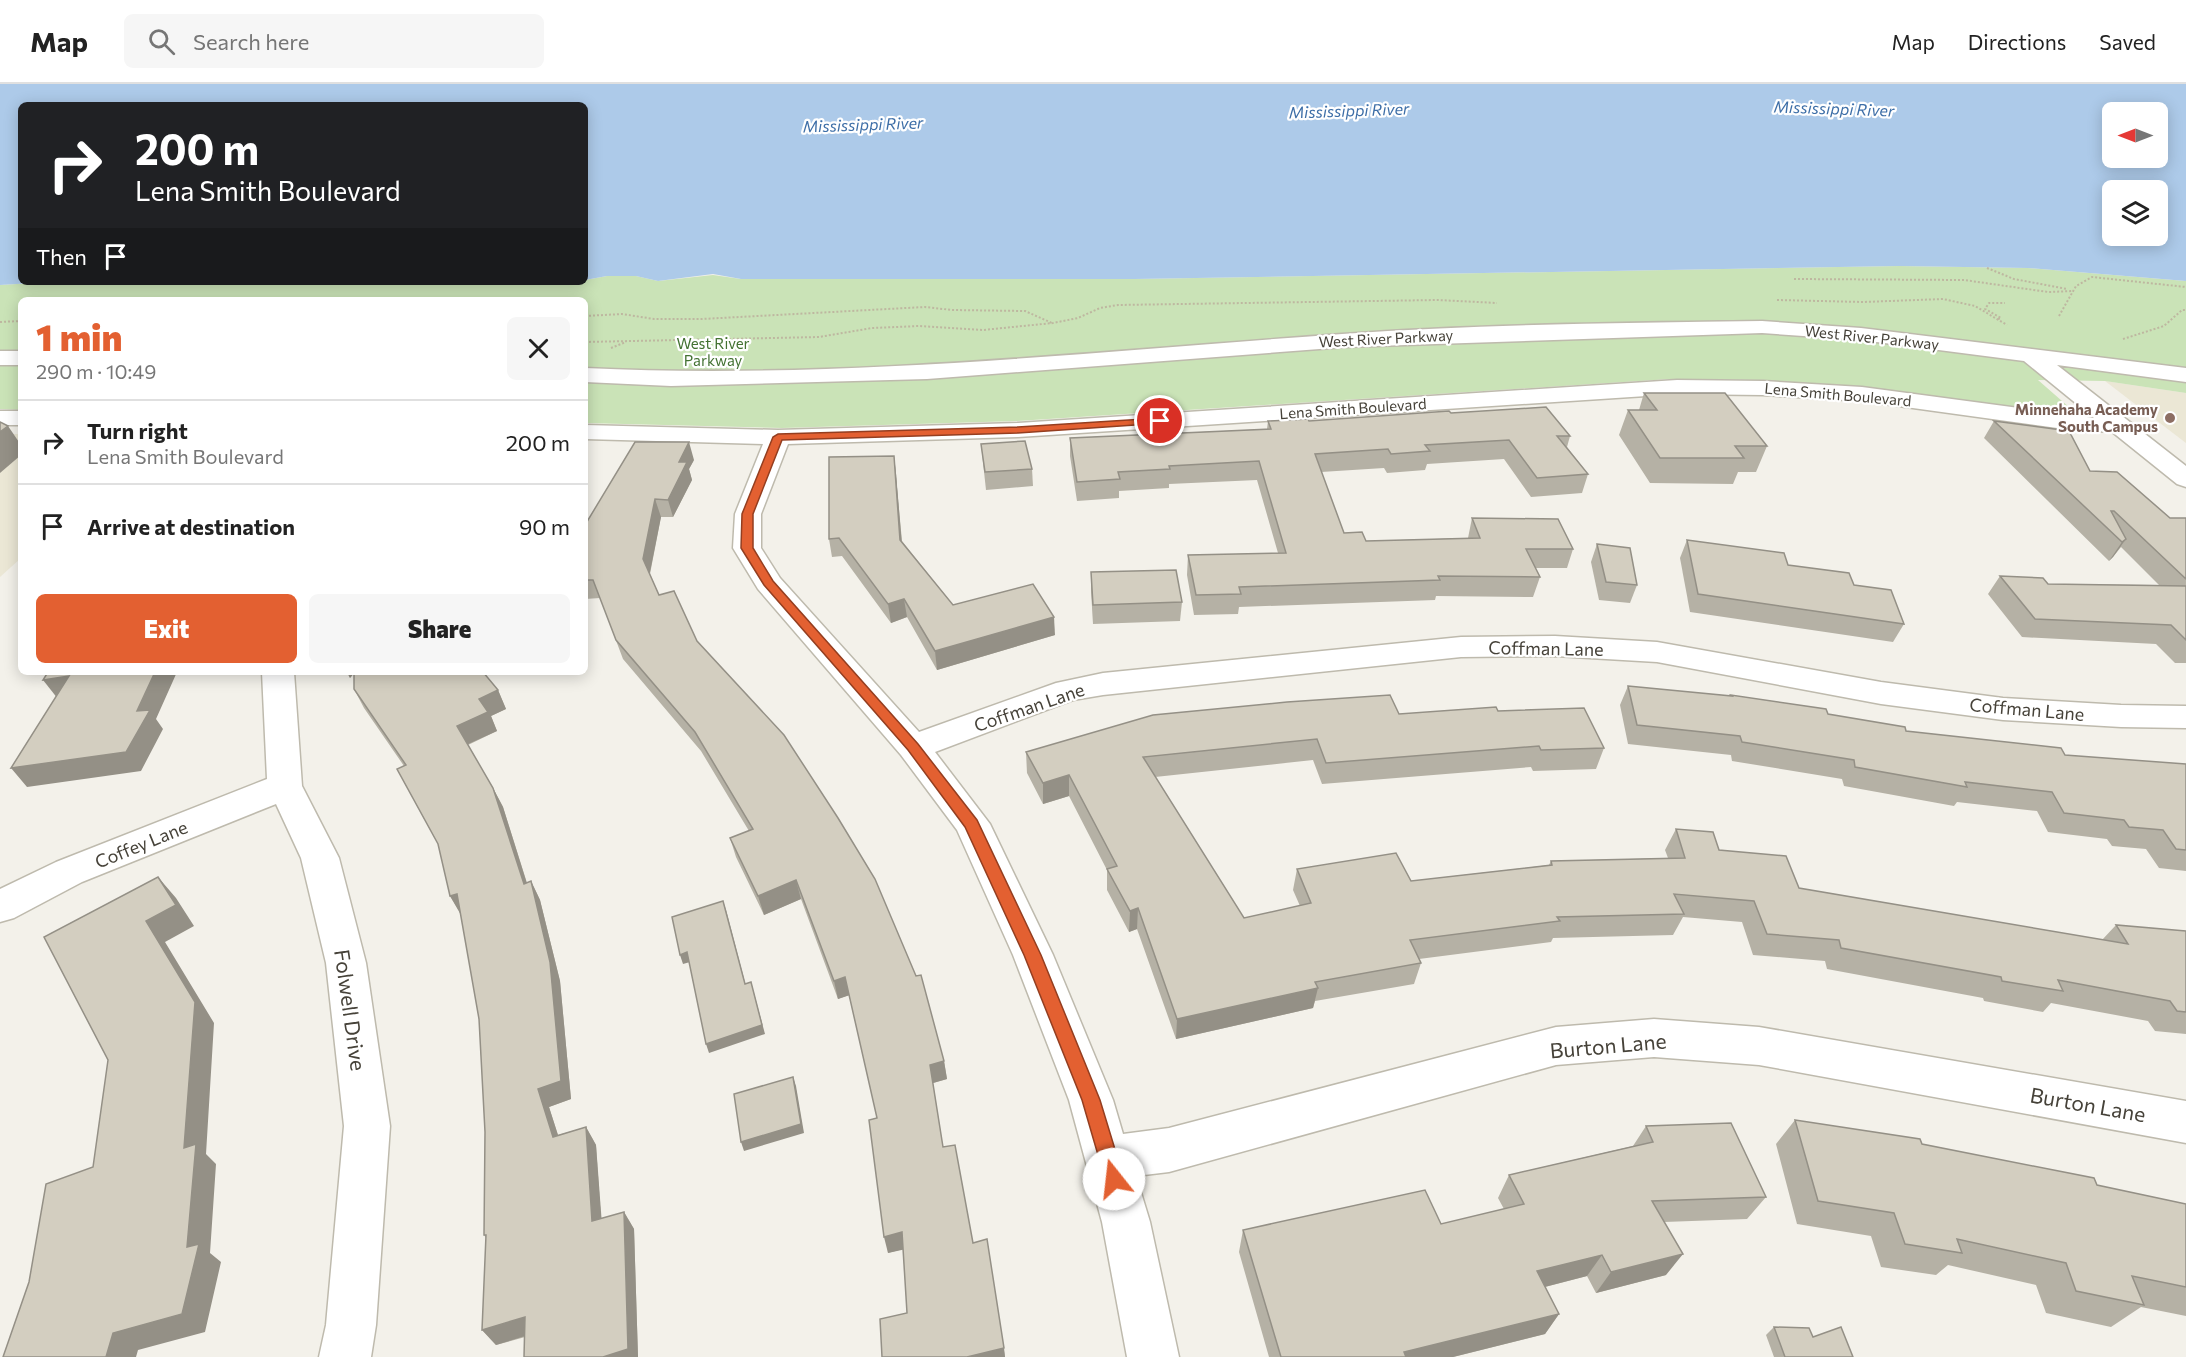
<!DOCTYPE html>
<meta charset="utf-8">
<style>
:root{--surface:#fff;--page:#f6f6f6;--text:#222;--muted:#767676;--line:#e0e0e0;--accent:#e36031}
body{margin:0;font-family:Commissioner,sans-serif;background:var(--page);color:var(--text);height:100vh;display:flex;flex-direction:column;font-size:22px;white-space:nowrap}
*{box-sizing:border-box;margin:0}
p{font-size:20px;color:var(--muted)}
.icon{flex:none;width:33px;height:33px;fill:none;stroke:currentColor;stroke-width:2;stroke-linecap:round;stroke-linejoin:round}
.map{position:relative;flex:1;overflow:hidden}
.panel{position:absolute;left:18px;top:213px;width:570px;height:378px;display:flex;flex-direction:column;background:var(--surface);border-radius:9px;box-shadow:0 3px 15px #0003}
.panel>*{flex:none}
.top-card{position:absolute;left:18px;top:18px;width:570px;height:183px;border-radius:9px;box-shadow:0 3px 15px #0003;background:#202124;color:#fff;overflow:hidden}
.needle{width:39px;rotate:270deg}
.fabs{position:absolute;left:2102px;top:18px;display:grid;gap:12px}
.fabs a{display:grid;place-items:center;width:66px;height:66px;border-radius:9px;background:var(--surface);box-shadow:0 3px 15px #0003;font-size:30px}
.pin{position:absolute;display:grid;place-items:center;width:51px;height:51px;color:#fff;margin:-26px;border:3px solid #fff;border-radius:50%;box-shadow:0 2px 6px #0007}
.me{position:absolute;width:66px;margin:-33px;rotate:344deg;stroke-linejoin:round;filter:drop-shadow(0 0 4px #0008)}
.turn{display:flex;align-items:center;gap:21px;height:126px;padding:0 18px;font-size:27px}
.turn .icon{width:78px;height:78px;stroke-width:2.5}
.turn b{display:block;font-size:42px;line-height:51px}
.then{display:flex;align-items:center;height:57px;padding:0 18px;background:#0003;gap:12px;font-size:22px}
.round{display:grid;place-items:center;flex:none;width:63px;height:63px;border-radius:9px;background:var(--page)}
.overview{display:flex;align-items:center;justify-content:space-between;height:102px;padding:0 18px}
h1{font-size:36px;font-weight:800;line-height:45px;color:var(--accent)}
.button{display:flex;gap:12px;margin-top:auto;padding:12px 18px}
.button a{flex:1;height:69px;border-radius:9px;background:var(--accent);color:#fff;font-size:24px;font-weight:800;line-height:69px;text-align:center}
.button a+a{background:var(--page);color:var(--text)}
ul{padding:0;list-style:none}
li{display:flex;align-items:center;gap:18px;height:84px;padding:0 18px;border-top:2px solid var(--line)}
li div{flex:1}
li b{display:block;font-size:22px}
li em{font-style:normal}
header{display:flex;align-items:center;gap:36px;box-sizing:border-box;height:84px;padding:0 30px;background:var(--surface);border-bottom:2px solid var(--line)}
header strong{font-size:28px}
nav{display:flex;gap:33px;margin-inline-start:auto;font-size:21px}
.search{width:420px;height:54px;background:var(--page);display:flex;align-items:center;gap:15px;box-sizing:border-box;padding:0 21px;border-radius:9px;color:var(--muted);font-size:22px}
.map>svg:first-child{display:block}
.education{fill:#ebe7d5}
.green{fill:#cae3b7}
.water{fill:#adcae9;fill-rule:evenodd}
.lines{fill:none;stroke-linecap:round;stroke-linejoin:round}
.street-casing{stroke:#bebaad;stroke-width:3}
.path{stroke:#beb7a0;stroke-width:2;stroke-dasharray:2 2;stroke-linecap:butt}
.street{fill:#fff;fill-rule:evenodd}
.wall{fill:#b5b1a5}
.shaded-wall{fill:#949086}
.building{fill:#d3cec0;stroke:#949086;stroke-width:1.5}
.route{fill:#e36031;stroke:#943e20;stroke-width:1.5}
.education-dot{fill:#8d6e63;stroke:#fff;stroke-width:2}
.labels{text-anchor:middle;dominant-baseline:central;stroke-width:4.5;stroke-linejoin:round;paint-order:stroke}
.far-street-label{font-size:15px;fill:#464239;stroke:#fff}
.far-park-label{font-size:15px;fill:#437232;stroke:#fff}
.far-education-label{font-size:15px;font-weight:bold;fill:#785e54;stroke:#fff;text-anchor:end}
.far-water-label{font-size:16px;font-style:italic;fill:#3d6ea7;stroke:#fff}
.street-label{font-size:18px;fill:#464239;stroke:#fff}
.near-street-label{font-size:21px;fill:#464239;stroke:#fff}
</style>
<header>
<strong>Map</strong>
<div class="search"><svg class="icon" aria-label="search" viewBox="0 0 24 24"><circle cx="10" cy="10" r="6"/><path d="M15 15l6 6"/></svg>Search here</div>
<nav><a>Map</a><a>Directions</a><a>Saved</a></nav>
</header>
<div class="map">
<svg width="2186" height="1273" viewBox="0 0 2186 1273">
<rect width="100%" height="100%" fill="#f3f1ea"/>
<g class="education">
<polygon points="2105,297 2186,309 2186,359"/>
<polygon points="0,350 21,350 21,474 0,493"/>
</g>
<polygon class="green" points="1899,182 2028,184 2186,197 2186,309 2105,297 2038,296 2078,331 1858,302 1758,296 1670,295 1017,337 782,344 585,339 585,216 21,216 21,326 0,325 0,201 50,198 562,201 585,198 585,196 607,192 636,192 658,197 713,191 741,195 1135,195"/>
<g class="water">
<path d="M0,0h2186v197l-158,-13 -129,-2 -764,13h-394l-28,-5 -55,7 -22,-5h-29l-22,4v-175h-564v177h29l-50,3zM2112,28h45v46h-45zM2112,106h45v46h-45z"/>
<polygon points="365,198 575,198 562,201"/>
</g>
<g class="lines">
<defs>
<g id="street">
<path d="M1762,237l99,7 325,40v14l-129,-17 129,101v21l-9,-3 -66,-53 -25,1 -224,-31 -99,-6 -86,-1 -659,43 -230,7 -27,70v34l19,30 139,154 137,-49 47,-10 358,-36 94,-1 102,6 224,40 122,16 118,7 65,1v22l-65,-1 -118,-7 -122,-16 -224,-42 -102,-6 -94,1 -358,38 -30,5 -138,52 55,72 63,131 60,145 10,34 46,-6 387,-101 98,-8 105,8 427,74v42l-427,-78 -105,-8 -98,8 -387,107 -33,4 14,46 29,135h-52l-25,-135 -33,-122 -56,-145 -56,-125 -56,-75 -143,-166 -25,-41 2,-34 28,-70 -178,-5v-14l193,5 240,-7 659,-43 86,1 99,6 232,31 -70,-57 -163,-21 -99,-7 -416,14 -419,32 -256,7 -86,-4v-14c253,12 505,-16 757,-34 139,-10 280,-11 420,-13z"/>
<rect x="0" y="267" width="21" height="14"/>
<rect x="0" y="327" width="21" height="14"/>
<polygon points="262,588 294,588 302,702 339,774 366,879 390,1042 376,1241 371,1273 319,1273 326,1241 344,1042 326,879 301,774 276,720 82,798 14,834 0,838 0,805 56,778 267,695"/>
</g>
</defs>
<use href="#street" class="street-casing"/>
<g class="path">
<polyline points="1987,184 2014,195 2067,205"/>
<polyline points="1794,195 1964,196 2048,208 2074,207"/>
<polyline points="1777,216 1863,218 1943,215 1975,222 2007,241"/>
<polyline points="585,232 622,230 654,235 702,235 925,223 952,226 1025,227 1052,239"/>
<polyline points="2059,232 2076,202 2092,193 2186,203"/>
<polyline points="1998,235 2001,234 1985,225 1989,219 2005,219"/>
<polyline points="0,238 21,237"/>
<polyline points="2123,255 2164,242 2182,226 2186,226"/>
<polyline points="585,258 819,253 872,244 919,242 983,246 1053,239 1078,234 1100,224 1118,221 1438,216 1497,219"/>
<polyline points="611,264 626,258"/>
</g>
<use href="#street" class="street"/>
</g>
<g class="wall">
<polygon points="1644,309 1767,362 1756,388 1738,388 1733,400 1650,399 1619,351 1628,326 1639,326"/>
<polygon points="1451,329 1570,352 1567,363 1588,390 1582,409 1531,413 1504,375 1427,380 1425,386 1387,389 1384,384 1321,388 1344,449 1366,457 1468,454 1472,434 1573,465 1567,484 1535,484 1540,493 1533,513 1436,512 1435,516 1239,523 1238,530 1194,531 1187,491 1188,471 1278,469 1257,396 1169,400 1169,404 1119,407 1119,414 1077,417 1070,372 1070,354 1267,345 1268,337 1309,337"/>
<polygon points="1994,337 2090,387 2170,434 2186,434 2186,579 2175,579 2156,560 2022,553 1988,510 2000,492 2048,500 2159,501 2121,463 2113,473 2109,477 1984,354"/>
<polygon points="981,360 1032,385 1033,402 986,406"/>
<polygon points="894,372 902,457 953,521 1055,551 937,586 907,533 891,539 842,472 832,473 829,455"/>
<polygon points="694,376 689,385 692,396 673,433 661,433 650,490 659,511 697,557 944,977 947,995 933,999 943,1063 973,1159 987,1155 1005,1273 882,1273 907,1229 903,1165 888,1169 877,1034 849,911 838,915 801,815 764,831 736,773 730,754 749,747 701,667 623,575 600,514 585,515 585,441"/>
<polygon points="1687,456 1788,481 1854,501 1904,540 1893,558 1690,528 1680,474"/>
<polygon points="1597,460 1637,501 1630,519 1599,516 1591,478"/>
<polygon points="1091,488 1182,518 1180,537 1093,540 1091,507"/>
<polygon points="347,588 483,588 498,606 506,625 491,632 497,647 468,661 493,704 503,723 527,799 531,797 540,816 560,897 571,1015 549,1023 558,1051 586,1043 596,1061 601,1135 624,1128 634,1145 638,1273 524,1273 525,1253 496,1261 482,1246 486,1154 484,1151 485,1048 479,935 461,830 450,812 438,760 397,685 404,682 364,624 354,605 354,589 350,594"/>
<polygon points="1628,602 1731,612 1731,611 1906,647 2065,671 2186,681 2186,787 2159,784 2146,765 2112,762 2107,755 2048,748 2037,727 1957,718 1954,722 1844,702 1842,695 1732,677 1731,671 1628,660 1620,621"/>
<polygon points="1498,627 1604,664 1596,685 1533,687 1531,683 1322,700 1313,676 1155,693 1244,834 1300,822 1293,806 1297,785 1411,797 1549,781 1551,777 1668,774 1665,766 1676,745 1799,804 2102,856 2116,841 2186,847 2186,950 2155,947 2148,937 2051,919 2043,928 1984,917 1983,914 1827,885 1825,877 1753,871 1742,838 1683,833 1673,851 1553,854 1551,858 1419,875 1421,879 1414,900 1315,917 1313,924 1176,955 1137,845 1129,848 1107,806 1107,786 1069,712 1043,720 1027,689 1026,668 1399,630"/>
<polygon points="1795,1036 1922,1060 2097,1101 2186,1120 2186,1232 2141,1223 2111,1243 2046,1229 2036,1201 1948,1181 1936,1191 1881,1183 1871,1152 1797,1140 1776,1060"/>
<polygon points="1646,1042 1766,1113 1747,1135 1664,1138 1666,1191 1596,1209 1587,1192 1545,1203 1559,1230 1545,1250 1453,1273 1269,1273 1239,1168 1243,1146 1441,1140 1504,1125 1498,1114 1509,1091 1633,1062"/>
<polygon points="1774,1243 1813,1253 1853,1273 1774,1273 1766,1251"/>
</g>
<g class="shaded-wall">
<polygon points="8,342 21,361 21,371 0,389 0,348"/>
<polygon points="689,358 694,376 689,385 692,396 673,433 668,416 679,378"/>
<polygon points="894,372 896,389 903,474 900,456"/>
<polygon points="655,415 661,433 649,493 643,475"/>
<polygon points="2126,455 2113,473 2109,477 2122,458"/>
<polygon points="904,515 907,533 891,539 888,520"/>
<polygon points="1054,533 1055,551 937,586 935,567"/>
<polygon points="155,588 177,588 156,635 163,645 141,687 27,703 11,684 137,627"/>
<polygon points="347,588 355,588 350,594"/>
<polygon points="69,592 58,615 43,596"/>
<polygon points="498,606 506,625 491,632 497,647 466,661 457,642 479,615"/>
<polygon points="1069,691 1069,712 1043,720 1043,699"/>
<polygon points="493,704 503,723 533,819 524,800"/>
<polygon points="158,793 176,814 194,842 165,858 214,939 206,1070 216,1080 210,1169 221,1178 205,1248 138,1266 136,1273 106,1273 113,1249 187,1163 184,1064 146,837"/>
<polygon points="796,796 801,815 764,831 758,812"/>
<polygon points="531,797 540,816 560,897 571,1015 549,1023 564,1070 553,1053 538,1005"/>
<polygon points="457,810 461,831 450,812"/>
<polygon points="723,817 726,826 748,910 745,900"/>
<polygon points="1138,824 1137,845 1129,848 1130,827"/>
<polygon points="687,868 690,878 683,880 680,871"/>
<polygon points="845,893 850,911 838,915 834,897"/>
<polygon points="751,898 765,950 709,969 706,960"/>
<polygon points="1318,904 1313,924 1176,955 1177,935"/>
<polygon points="944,977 947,995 933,999 930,981"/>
<polygon points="793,993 796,1002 804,1049 744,1067 741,1058"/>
<polygon points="586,1043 596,1061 603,1154 592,1137"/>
<polygon points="624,1128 634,1145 638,1273 603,1273"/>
<polygon points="902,1148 906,1165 888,1169 884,1153"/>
<polygon points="1683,1170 1666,1191 1596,1209 1611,1188"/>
<polygon points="1602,1171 1587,1192 1525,1208 1537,1187"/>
<polygon points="1559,1230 1545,1250 1453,1273 1402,1273 1404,1268"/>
<polygon points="525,1233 538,1248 496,1261 482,1246"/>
<polygon points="1004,1264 1005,1273 967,1273"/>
</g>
<g class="building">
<polygon points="1644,309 1725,309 1767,362 1735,362 1744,374 1660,374 1628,326 1657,326"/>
<polygon points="1546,323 1570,352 1557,352 1588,390 1537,394 1509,356 1425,361 1430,367 1391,370 1388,365 1315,370 1344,449 1362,448 1366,457 1480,454 1472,434 1558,435 1573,465 1526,465 1540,493 1438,492 1440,496 1239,503 1241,510 1196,511 1188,471 1286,469 1259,377 1169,382 1170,385 1118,388 1120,395 1077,398 1070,354 1271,345 1268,337 1308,335 1309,337 1449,327 1451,329"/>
<polygon points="1994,337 2069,347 2090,387 2117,388 2170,434 2186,434 2186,495 2114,427 2111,427 2126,455 2122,458"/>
<polygon points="0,338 8,342 0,348"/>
<polygon points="1025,357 1032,385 985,388 981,360"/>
<polygon points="635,358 689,358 679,378 687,378 668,416 655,415 643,475 659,511 674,507 697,557 784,651 838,734 875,795 916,892 921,891 944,977 930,981 943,1063 955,1061 973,1159 987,1155 1004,1264 967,1273 882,1273 880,1235 907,1229 902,1148 884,1153 869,1036 877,1034 845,893 834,897 796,796 758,812 730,754 753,745 695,648 616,556 593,496 585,496 585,441"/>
<polygon points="894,372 900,456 953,521 1033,500 1054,533 935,567 904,515 888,520 839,454 829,455 829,373"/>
<polygon points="1687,456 1784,469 1788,481 1849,489 1854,501 1891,506 1904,540 1698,510"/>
<polygon points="1597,460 1630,464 1637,501 1606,498"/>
<polygon points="1176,486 1182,518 1093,521 1091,488"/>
<polygon points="2000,492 2043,494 2048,500 2186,502 2186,556 2171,541 2035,535"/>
<polygon points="48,588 155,588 137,627 150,626 126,668 11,684 69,592 43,596"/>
<polygon points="354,588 452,588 453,590 457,588 483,588 498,606 479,615 488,628 457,642 493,704 524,800 531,797 550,878 561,997 538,1005 553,1053 586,1043 592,1137 624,1128 628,1265 603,1273 524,1273 525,1233 482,1246 486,1151 484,1151 485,1048 479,935 457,810 450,812 438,760 397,685 406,681 354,605"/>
<polygon points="1628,602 1732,612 1731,611 1826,625 1828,630 1905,643 1906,647 2061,664 2065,671 2186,680 2186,766 2176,765 2163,746 2129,743 2124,736 2064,729 2052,708 1965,698 1967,703 1855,683 1854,676 1742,658 1740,652 1637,641"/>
<polygon points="1390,611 1399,630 1496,623 1498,627 1584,624 1604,664 1541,666 1539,662 1326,679 1317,655 1143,673 1244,834 1311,819 1297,785 1396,769 1411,797 1552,781 1551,777 1685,774 1676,745 1713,748 1719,766 1786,772 1799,804 2128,860 2116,841 2186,847 2186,928 2177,927 2170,917 2058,896 2063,907 2002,897 2001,893 1841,864 1839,856 1767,850 1754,817 1674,810 1684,830 1557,833 1560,837 1410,856 1421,879 1315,898 1318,904 1177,935 1138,824 1130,827 1107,785 1117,782 1069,691 1043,699 1026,668 1153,631 1287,618"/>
<polygon points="158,793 176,821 146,837 195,918 184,1064 196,1060 187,1163 199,1160 182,1230 113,1249 106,1273 3,1273 29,1198 46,1100 93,1083 108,976 44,853"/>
<polygon points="723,817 745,900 751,898 762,941 706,960 687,868 680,871 672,833"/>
<polygon points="793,993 801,1040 741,1058 734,1010"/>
<polygon points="1795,1036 1920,1055 1922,1060 2094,1094 2097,1101 2186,1120 2186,1203 2132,1192 2144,1221 2076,1207 2066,1179 1957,1155 1962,1169 1905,1160 1894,1129 1818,1117"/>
<polygon points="1731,1039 1766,1113 1652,1117 1683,1170 1611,1188 1602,1171 1537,1187 1559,1230 1404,1268 1406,1273 1281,1273 1243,1146 1425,1106 1441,1140 1524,1120 1509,1091 1653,1058 1646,1042"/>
<polygon points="1774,1243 1809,1244 1813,1253 1841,1243 1853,1273 1785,1273"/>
</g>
<polygon class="route" points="1160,334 1165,337 1164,339 1018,349 782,356 753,430 753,464 773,497 918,660 977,736 1041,871 1100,1016 1124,1095 1121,1102 1114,1104 1108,1102 1105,1095 1082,1016 1024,871 965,743 908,666 764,501 741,464 742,430 773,353 778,350 1018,343"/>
<circle class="education-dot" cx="2170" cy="334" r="6"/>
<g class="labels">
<g class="far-street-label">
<text transform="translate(1872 253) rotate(6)">West River Parkway</text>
<text transform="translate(1386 254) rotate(-3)">West River Parkway</text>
<text transform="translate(1838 310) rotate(5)">Lena Smith Boulevard</text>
<text transform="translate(1353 324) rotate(-4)">Lena Smith Boulevard</text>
</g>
<g class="far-park-label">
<text x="713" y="259">West River<tspan x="713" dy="17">Parkway</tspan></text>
</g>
<g class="far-education-label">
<text x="2158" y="325">Minnehaha Academy<tspan x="2158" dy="17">South Campus</tspan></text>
</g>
<g class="far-water-label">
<text transform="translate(1834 24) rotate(2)">Mississippi River</text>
<text transform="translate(1349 26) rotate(-2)">Mississippi River</text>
<text transform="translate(863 40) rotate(-2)">Mississippi River</text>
</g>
<g class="street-label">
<text transform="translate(1546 564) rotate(1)">Coffman Lane</text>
<text transform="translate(1029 623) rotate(-19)">Coffman Lane</text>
<text transform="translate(2027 625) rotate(5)">Coffman Lane</text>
<text transform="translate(141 760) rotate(-22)">Coffey Lane</text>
</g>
<g class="near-street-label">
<text transform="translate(351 926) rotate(82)">Folwell Drive</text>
<text transform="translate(1608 961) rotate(-5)">Burton Lane</text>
<text transform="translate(2088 1020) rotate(10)">Burton Lane</text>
</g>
</g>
</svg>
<div class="fabs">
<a><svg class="needle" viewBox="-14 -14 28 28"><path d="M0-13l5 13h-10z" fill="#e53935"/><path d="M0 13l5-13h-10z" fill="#767676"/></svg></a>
<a><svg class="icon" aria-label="layers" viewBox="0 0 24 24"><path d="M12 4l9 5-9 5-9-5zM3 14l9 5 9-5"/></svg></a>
</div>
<div class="pin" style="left:1160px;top:337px;background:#d93025"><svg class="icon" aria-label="arrive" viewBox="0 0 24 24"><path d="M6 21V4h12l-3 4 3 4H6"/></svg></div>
<svg class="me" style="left:1114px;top:1095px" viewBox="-20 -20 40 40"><circle r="19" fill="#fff"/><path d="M0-13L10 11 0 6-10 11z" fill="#e36031"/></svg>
<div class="top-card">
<div class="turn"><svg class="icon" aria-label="right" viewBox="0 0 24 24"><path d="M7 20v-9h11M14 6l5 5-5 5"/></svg><div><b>200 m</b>Lena Smith Boulevard</div></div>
<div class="then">Then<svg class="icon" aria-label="arrive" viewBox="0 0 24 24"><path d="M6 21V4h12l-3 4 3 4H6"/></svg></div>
</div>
<section class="panel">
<div class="overview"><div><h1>1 min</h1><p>290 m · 10:49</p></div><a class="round"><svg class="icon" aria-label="close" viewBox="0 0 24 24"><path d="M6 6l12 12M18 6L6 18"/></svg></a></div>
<ul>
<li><svg class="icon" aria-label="right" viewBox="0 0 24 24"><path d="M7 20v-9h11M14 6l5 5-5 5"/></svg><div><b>Turn right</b><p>Lena Smith Boulevard</p></div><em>200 m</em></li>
<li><svg class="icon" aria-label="arrive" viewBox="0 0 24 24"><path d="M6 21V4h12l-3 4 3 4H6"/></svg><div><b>Arrive at destination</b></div><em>90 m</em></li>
</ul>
<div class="button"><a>Exit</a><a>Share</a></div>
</section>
</div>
